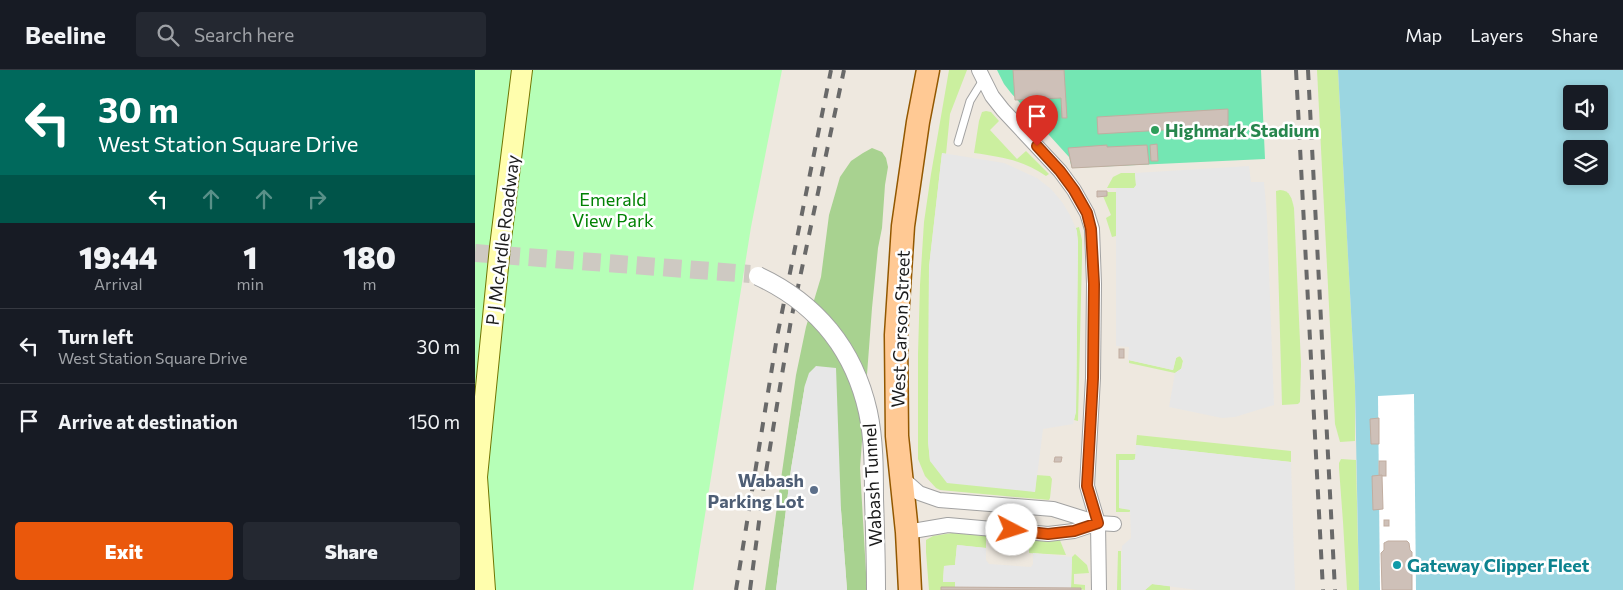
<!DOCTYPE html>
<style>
:root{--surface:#171b24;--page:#242831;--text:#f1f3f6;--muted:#9ea1a6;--line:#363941;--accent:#ea580c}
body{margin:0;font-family:Commissioner,sans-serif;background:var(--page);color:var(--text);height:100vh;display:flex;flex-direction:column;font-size:19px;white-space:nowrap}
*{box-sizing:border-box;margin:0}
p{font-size:16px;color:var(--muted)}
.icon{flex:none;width:28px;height:28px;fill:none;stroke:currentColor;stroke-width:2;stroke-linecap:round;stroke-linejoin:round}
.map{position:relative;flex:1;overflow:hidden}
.side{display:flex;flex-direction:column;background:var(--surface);width:475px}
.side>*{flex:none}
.guide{background:#00695c;color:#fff;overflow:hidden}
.buttons{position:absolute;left:1088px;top:15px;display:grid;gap:10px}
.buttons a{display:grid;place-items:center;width:45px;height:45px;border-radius:5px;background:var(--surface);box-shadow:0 2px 8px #0003;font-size:25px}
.pin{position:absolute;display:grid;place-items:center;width:42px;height:42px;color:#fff;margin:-51px -21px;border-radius:50% 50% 50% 0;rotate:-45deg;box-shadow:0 0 5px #0007}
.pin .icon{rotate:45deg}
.me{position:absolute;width:55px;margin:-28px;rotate:95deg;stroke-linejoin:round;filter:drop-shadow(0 0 4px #0008)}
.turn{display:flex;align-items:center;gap:18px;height:105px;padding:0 15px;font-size:22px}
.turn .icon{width:65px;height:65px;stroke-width:2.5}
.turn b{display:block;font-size:35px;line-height:42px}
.lanes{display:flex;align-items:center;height:48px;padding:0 15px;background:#0003;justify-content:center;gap:25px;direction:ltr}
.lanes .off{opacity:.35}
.eta{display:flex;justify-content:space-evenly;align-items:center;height:85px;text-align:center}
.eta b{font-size:30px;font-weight:800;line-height:35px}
.action{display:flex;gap:10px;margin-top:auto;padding:10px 15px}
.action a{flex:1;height:58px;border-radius:5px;background:var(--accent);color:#fff;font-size:20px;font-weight:800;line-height:58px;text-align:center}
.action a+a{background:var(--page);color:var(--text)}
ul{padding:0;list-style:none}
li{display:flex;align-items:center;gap:15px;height:75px;padding:0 15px;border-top:1px solid var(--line)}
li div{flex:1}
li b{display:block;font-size:19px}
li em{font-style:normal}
header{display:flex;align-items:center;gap:30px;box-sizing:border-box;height:70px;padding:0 25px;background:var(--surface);border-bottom:1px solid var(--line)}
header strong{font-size:24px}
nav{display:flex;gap:28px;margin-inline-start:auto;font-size:18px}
.search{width:350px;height:45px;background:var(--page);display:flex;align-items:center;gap:12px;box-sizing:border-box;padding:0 18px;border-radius:5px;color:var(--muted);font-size:19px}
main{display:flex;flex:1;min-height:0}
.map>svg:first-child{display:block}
.grass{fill:#cbef9f}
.forest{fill:#a8d290}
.park{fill:#b6ffb7}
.pitch{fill:#74e6b3}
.parking{fill:#e7e7e7}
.water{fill:#9bd6e1;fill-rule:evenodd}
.pier{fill:#fff}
.building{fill:#cec0b8;stroke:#c1ada0}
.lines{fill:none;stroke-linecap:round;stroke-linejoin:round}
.tertiary-tunnel{stroke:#cec9c2;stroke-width:18;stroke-dasharray:18 9;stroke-linecap:butt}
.service-casing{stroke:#a2a2a2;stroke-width:9}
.minor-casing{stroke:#a2a2a2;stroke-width:16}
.secondary-casing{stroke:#707500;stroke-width:22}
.primary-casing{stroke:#935800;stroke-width:25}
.service{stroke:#fff;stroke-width:7}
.minor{stroke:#fff;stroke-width:14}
.secondary{stroke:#fffead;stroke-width:20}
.primary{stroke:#ffc994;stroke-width:22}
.rail{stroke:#696969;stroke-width:4;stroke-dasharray:10 10;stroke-linecap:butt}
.tertiary-bridge-casing{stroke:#a2a2a2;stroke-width:20;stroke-linecap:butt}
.tertiary-bridge{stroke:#fff;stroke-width:18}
.route-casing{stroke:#983908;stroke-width:12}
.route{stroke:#ea580c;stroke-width:9}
.leisure-dot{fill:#2e9e5b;stroke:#fff;stroke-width:2}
.service-dot{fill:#5c6f8a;stroke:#fff;stroke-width:2}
.culture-dot{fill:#0f9aa8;stroke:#fff;stroke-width:2}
.labels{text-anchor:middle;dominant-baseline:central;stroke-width:5;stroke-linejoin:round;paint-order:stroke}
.leisure-label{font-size:18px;font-weight:bold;fill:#27864d;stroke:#fff;text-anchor:start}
.park-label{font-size:18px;fill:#018203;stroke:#fff}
.street-label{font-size:18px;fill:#1b1b1b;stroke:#fff}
.service-label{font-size:18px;font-weight:bold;fill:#4e5e75;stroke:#fff;text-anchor:end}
.culture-label{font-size:18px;font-weight:bold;fill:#0d838f;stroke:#fff;text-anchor:start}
</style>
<header>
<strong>Beeline</strong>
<div class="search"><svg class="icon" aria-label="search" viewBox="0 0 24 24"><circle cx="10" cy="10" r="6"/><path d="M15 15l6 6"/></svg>Search here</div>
<nav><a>Map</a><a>Layers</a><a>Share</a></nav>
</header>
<main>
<section class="side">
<div class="guide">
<div class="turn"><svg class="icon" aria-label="left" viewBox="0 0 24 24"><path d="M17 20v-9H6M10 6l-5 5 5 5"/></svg><div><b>30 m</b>West Station Square Drive</div></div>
<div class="lanes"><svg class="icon" aria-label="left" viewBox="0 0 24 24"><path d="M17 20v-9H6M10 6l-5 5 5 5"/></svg><svg class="icon off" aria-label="ahead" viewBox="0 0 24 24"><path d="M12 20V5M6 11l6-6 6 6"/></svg><svg class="icon off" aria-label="ahead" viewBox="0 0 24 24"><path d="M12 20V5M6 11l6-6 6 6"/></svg><svg class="icon off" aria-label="right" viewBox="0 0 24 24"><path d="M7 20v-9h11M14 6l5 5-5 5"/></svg></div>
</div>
<div class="eta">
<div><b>19:44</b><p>Arrival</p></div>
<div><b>1</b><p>min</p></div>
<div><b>180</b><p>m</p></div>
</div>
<ul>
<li><svg class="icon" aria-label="left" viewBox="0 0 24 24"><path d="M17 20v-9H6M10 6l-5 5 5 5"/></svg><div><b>Turn left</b><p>West Station Square Drive</p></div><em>30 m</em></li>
<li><svg class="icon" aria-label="arrive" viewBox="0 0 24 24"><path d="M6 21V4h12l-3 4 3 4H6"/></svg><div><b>Arrive at destination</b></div><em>150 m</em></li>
</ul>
<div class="action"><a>Exit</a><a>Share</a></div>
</section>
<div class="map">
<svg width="1148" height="520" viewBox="0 0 1148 520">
<rect width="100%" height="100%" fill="#eee8df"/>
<g class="grass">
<polygon points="474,0 492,0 475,44 471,84 467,83 454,197 453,371 455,391 560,422 561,405 575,406 577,409 575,428 574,430 465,420 461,418 450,406 443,389 443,284 445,215 449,152 456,104"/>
<polygon points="842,0 863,0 880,316 880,371 865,372 860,354"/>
<path d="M511,41l5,1 8,9 -9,9 27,29 9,-8 23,23 -3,2c-23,-16 -44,-19 -72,-23l5,-32 3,-9z"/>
<polygon points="646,103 660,103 661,116 659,118 632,118 638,107"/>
<path d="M805,120c10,0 12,9 14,18l7,156 -1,38 -2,2 -16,1 -6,-214z"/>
<polygon points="632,122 641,122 641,166 637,167 631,148 636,145 628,126 632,126"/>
<polygon points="604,157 607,170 607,187 603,351 599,350 601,341 603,172 601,158"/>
<polygon points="705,286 708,291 706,299 700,303 654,293 654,290 698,300 701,288"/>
<polygon points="662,365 816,381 816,392 661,375"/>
<polygon points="641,384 661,384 660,389 658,390 645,390 644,438 655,439 656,441 654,442 641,442"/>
<polygon points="866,389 881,390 884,520 872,520 868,452 864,398 864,393"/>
<polygon points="477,463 511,466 511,478 482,475 480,495 469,496 468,512 480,512 480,517 466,517 466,520 454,520 451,482 451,470 458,466"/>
<polygon points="554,468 584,468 591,485 554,483"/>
<polygon points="643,481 646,481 646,520 642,520"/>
<polygon points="600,484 612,495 614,503 599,504 599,514 610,515 610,520 596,518 597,487"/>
<polygon points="677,514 695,516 695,520 670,520"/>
</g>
<polygon class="forest" points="397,78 407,82 411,88 413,97 410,115 407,158 403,178 397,238 385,398 392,520 372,520 366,440 330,315 316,399 301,520 290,520 321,305 331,257 346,207 354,145 365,107 376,91 388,83"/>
<polygon class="park" points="0,0 307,0 276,157 218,520 0,520"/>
<polygon class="pitch" points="522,0 786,0 790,89 597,98 594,87 536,23 529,14"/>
<g class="parking">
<polygon points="467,83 529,93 562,108 576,119 587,132 595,145 602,161 603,172 601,342 598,354 568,359 560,422 472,413 455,391 453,371 454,197"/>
<polygon points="774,96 776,112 789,112 792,147 799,335 760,347 747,348 694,337 700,303 707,298 708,291 707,287 703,286 701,288 698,300 653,290 654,277 641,276 641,118 659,118 661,115 660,103"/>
<polygon points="341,296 361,298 366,440 372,520 301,520 316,399 330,315 334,303"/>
<polygon points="661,375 816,392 820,520 722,520 677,514 670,520 646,520 647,476 656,468 655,440 644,438 644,390 660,390"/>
<polygon points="482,475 511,478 511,490 514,494 556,497 558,494 558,483 597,487 596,518 480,517 480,512 468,512 469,496 480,495"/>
</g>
<path class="water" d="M863,0h285v520h-264l-4,-204zM1096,24h28v27h-28zM1096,79h28v27h-28z"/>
<polygon class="pier" points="939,324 941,520 905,520 903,326"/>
<g class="building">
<polygon points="538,0 589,0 592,48 587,48 586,28 540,30"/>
<polygon points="753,39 753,56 623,64 622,47"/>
<polygon points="750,56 750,63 718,66 717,59"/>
<polygon points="682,74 683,91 676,91 675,75"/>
<polygon points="632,75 632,77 672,75 674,94 597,98 593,78"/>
<polygon points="622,121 632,121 632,126 622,127"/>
<rect x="644" y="279" width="5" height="9"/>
<polygon points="904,348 904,374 896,374 895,349"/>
<polygon points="580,387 587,387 586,392 579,392"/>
<rect x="904" y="391" width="7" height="15"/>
<polygon points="907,405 908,439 898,440 897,406"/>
<rect x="909" y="450" width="5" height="6"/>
<polygon points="913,471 932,471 934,473 935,480 937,482 937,520 907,520 906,483 909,480 909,473"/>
<polygon points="466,517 606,518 606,520 466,520"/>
</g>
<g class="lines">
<polyline class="tertiary-tunnel" points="0,183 275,204"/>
<defs>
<polyline id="service" points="483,72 495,31 508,10"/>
<g id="minor">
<polyline points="504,0 517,26 528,40 585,101 599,120 612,143 617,159 619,214 618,308 612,416 623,453 624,520"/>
<polyline points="427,408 444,423 464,430 578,439 623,453 639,454"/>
<polyline points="536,436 537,461"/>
<polyline points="432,462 473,455 573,464 599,461 623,453"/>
</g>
<polyline id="secondary" points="10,520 2,407 25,177 47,0"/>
<polyline id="primary" points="435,520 432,462 422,366 421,265 428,156 443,52 453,0"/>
</defs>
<use href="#service" class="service-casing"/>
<use href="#minor" class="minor-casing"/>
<use href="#secondary" class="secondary-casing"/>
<use href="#primary" class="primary-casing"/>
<use href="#service" class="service"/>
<use href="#minor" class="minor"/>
<use href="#secondary" class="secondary"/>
<use href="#primary" class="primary"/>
<g class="rail">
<polyline points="821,0 848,520"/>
<polyline points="833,0 860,520"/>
<polyline points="261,520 302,267 356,0"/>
<polyline points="275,520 289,414 316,250 369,0"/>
</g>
<defs>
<path id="tertiary-bridge" d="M283,206c58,27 96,73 110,136 6,28 6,58 6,87 1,30 2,61 2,91"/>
</defs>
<use href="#tertiary-bridge" class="tertiary-bridge-casing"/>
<use href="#tertiary-bridge" class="tertiary-bridge"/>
</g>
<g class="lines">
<defs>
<polyline id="route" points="537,460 573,464 599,461 623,453 612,416 618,308 619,214 616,159 612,143 599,120 585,101 562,76"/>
</defs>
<use href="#route" class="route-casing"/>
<use href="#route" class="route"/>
</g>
<circle class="leisure-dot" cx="680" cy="60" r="5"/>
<circle class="service-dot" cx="339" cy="420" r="5"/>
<circle class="culture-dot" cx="922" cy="495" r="5"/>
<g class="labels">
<g class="leisure-label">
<text x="690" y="60">Highmark Stadium</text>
</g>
<g class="park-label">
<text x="138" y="129">Emerald<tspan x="138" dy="21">View Park</tspan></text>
</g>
<g class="street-label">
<text transform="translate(27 170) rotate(-83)">P J McArdle Roadway</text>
<text transform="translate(425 259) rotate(-88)">West Carson Street</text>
<text transform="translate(397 415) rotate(-93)">Wabash Tunnel</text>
</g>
<g class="service-label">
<text x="329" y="410">Wabash<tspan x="329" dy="21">Parking Lot</tspan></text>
</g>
<g class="culture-label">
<text x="932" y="495">Gateway Clipper Fleet</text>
</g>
</g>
</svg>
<div class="buttons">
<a><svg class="icon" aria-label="sound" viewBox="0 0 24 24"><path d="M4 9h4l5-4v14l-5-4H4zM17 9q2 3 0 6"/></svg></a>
<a><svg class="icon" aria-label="layers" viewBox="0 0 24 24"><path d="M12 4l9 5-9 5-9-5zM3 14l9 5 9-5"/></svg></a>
</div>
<div class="pin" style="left:562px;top:76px;background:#d93025"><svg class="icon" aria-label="arrive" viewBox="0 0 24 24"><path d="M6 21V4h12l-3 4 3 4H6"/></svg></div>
<svg class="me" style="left:537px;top:460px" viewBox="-20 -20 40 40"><circle r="19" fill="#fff"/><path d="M0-13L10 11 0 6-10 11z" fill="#ea580c"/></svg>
</div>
</main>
